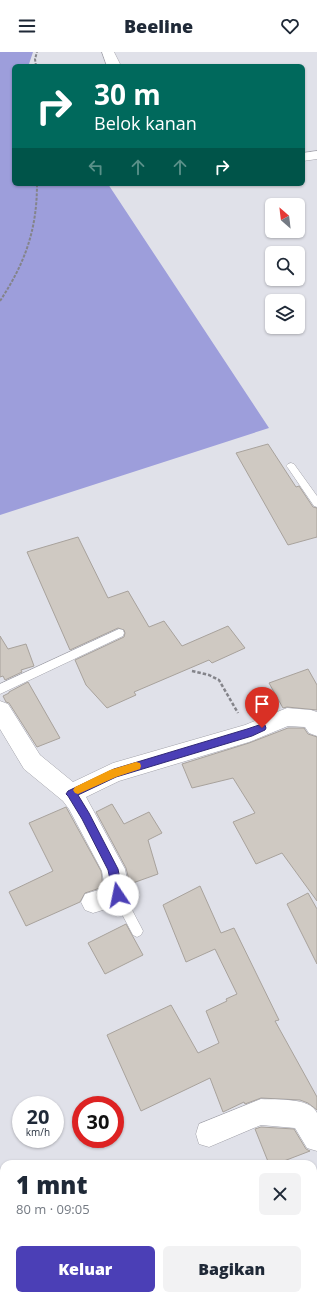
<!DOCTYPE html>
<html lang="id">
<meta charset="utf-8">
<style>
:root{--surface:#fff;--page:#f2f2f3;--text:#1f2937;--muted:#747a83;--accent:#4b3fb6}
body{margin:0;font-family:"Open Sans",sans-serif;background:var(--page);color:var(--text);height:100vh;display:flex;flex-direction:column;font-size:15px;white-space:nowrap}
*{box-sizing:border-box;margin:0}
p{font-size:13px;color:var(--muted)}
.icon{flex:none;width:22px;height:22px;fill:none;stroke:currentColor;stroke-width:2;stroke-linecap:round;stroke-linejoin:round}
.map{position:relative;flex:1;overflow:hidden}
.side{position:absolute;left:0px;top:1108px;width:317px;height:140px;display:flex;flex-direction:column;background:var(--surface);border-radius:12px 12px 0 0;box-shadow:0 1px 3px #0004}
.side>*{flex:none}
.hud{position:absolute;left:12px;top:12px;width:293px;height:122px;border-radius:6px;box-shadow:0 1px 3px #0004;background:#00695c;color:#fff;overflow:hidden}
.needle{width:26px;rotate:332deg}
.fabs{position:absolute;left:265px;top:146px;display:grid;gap:8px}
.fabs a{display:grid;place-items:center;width:40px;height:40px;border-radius:6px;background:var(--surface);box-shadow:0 1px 3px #0004;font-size:20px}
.speed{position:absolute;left:12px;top:1044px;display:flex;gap:8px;font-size:20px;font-weight:700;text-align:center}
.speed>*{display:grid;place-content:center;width:52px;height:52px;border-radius:50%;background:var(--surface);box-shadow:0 1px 3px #0004;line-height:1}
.speed small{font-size:10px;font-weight:400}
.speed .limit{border:6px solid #d22;background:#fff;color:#111}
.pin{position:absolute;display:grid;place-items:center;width:34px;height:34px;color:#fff;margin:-41px -17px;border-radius:50% 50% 50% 0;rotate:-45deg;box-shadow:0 0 4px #0007}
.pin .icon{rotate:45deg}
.me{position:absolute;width:44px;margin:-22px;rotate:349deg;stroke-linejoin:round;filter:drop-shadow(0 0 3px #0008)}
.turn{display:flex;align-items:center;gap:14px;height:84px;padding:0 16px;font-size:18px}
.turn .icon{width:52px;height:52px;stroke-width:2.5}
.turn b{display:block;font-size:28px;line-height:34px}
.lanes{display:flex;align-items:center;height:38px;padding:0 16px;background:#0003;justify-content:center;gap:20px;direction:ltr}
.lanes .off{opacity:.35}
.round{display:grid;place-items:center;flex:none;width:42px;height:42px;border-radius:6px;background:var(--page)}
.overview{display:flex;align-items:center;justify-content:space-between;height:68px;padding:0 16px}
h1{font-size:24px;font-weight:800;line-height:30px}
.button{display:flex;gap:8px;margin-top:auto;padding:8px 16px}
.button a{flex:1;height:46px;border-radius:6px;background:var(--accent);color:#fff;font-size:16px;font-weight:800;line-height:46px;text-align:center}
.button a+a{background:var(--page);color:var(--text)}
header{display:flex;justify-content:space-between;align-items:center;height:52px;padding:0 16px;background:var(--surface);font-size:18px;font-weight:800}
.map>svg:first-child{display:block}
.forest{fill:#9d9edb}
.building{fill:#cfc9c2;stroke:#a8a29c}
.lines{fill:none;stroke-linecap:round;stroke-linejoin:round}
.service-casing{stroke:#a2a2aa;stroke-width:1}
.minor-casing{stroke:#a2a2aa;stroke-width:1}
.path-far1{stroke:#84848a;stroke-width:2;stroke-dasharray:3 1.5;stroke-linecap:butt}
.path{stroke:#84848a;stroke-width:2.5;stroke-dasharray:3.5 2;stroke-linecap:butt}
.service{fill:#fff;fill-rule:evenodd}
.minor{fill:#fff;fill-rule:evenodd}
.route{fill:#4b3fb6;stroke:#312976}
.slow{fill:#f59e0b}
</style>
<header><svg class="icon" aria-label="menu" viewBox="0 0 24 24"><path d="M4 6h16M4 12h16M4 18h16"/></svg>Beeline<svg class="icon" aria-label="heart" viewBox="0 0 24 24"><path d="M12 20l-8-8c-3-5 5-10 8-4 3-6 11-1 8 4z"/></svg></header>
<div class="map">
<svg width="317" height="1248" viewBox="0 0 317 1248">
<rect width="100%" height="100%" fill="#e0e1e9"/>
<polygon class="forest" points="0,0 33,0 29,12 30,14 14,14 14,132 108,132 269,376 0,463"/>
<g class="building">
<polygon points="268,392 296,435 299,434 313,455 317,456 317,485 288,493 236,401"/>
<polygon points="78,485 108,546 128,539 149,575 164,569 182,594 228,574 245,596 212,611 209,608 134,640 136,643 107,656 86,633 75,608 124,585 125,581 124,578 118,576 70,598 27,500"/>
<polygon points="0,584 8,597 26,592 34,614 21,618 22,620 5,628 3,624 0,625"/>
<polygon points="308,617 317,633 317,658 287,655 283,656 269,631"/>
<polygon points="28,630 60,686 37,695 9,651 6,650 3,644 9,641 9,640"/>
<polygon points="288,676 304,676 308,682 317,685 317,849 282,801 256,812 233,770 255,761 233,726 192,736 182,712 249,691"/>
<polygon points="112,752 124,772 149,760 162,781 148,788 158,822 130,832 126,816 96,760"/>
<polygon points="66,755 101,819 103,835 85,841 80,850 26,874 9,840 53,819 29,771"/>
<polygon points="200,834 221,881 234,876 279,968 275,969 317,1045 317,1058 308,1051 300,1048 261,1046 245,1052 244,1050 223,1060 210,1026 141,1059 107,983 171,953 198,1001 219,991 206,959 227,949 226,947 237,942 215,897 186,910 163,853"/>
<polygon points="308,841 317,857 317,912 287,852"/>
<polygon points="126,872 143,903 105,922 88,891"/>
<polygon points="261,1075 294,1077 306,1097 310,1099 276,1112 269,1112 255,1077"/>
</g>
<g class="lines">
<defs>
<g id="service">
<polygon points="291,411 294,412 317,444 317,455 314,454 288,416 286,414 288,412"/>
<polygon points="119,577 123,578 124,581 123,584 0,642 0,632"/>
<polygon points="118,837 122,839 141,875 143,879 141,883 137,885 133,883 114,847 112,843 114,839"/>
</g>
<g id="minor">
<polygon points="102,0 114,0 121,14 107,14"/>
<polygon points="317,99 317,107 303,109 303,101"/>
<polygon points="0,649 8,652 40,703 73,730 113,711 245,673 287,656 311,658 317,660 317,684 309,681 305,675 288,674 249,690 119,729 86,745 125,817 130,843 126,851 93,861 85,858 81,850 85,842 105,836 102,819 69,757 63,749 24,717 0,677"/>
<path d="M261,1047c15,1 49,-2 56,14 0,8 0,29 0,38l-10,-3 -12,-20 -34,-3 -52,22 -10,-3 -3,-10 3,-10z"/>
<polygon points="117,1244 153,1244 152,1248 115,1248"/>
<polygon points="194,1244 223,1244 225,1248 195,1248"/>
</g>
</defs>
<use href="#service" class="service-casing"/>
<use href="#minor" class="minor-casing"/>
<g class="path-far1">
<polyline points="36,14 35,7 37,0"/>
<path d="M0,249c25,-38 37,-71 37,-117"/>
</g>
<polyline class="path" points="192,619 209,623 219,628 238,661"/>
<use href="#service" class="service"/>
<use href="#minor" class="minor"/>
</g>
<polygon class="route" points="262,672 265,673 266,676 265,678 252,684 116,725 78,743 89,761 118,817 123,843 122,846 118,847 114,846 108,818 82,767 68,744 66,742 68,739 114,717 247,677"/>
<polygon class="slow" points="136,710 140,711 141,714 140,717 116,725 78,742 75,741 73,738 75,735 110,718"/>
</svg>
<div class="fabs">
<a><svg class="needle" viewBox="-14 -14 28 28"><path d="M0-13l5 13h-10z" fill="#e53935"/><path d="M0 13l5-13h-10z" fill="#747a83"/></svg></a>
<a><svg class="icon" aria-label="search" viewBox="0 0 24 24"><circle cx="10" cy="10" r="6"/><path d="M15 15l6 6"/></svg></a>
<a><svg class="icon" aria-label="layers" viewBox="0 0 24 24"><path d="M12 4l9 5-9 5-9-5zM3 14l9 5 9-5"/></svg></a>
</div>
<div class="speed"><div>20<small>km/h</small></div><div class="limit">30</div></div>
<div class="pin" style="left:262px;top:676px;background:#d93025"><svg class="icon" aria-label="arrive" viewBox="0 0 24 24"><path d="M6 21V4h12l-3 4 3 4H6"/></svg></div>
<svg class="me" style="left:118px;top:843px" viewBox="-20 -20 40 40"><circle r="19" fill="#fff"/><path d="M0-13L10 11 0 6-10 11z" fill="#4b3fb6"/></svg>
<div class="hud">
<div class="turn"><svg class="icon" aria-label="right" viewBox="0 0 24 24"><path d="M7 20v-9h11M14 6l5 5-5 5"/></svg><div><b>30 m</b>Belok kanan</div></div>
<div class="lanes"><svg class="icon off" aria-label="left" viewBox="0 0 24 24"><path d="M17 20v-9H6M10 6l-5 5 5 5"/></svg><svg class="icon off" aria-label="ahead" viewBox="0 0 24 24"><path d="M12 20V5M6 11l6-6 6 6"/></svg><svg class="icon off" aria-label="ahead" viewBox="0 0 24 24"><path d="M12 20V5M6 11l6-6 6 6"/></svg><svg class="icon" aria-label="right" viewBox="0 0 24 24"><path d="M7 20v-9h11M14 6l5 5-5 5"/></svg></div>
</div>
<section class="side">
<div class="overview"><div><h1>1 mnt</h1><p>80 m · 09:05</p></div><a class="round"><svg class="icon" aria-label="close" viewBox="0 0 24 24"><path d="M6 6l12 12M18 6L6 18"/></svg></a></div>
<div class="button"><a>Keluar</a><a>Bagikan</a></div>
</section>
</div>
